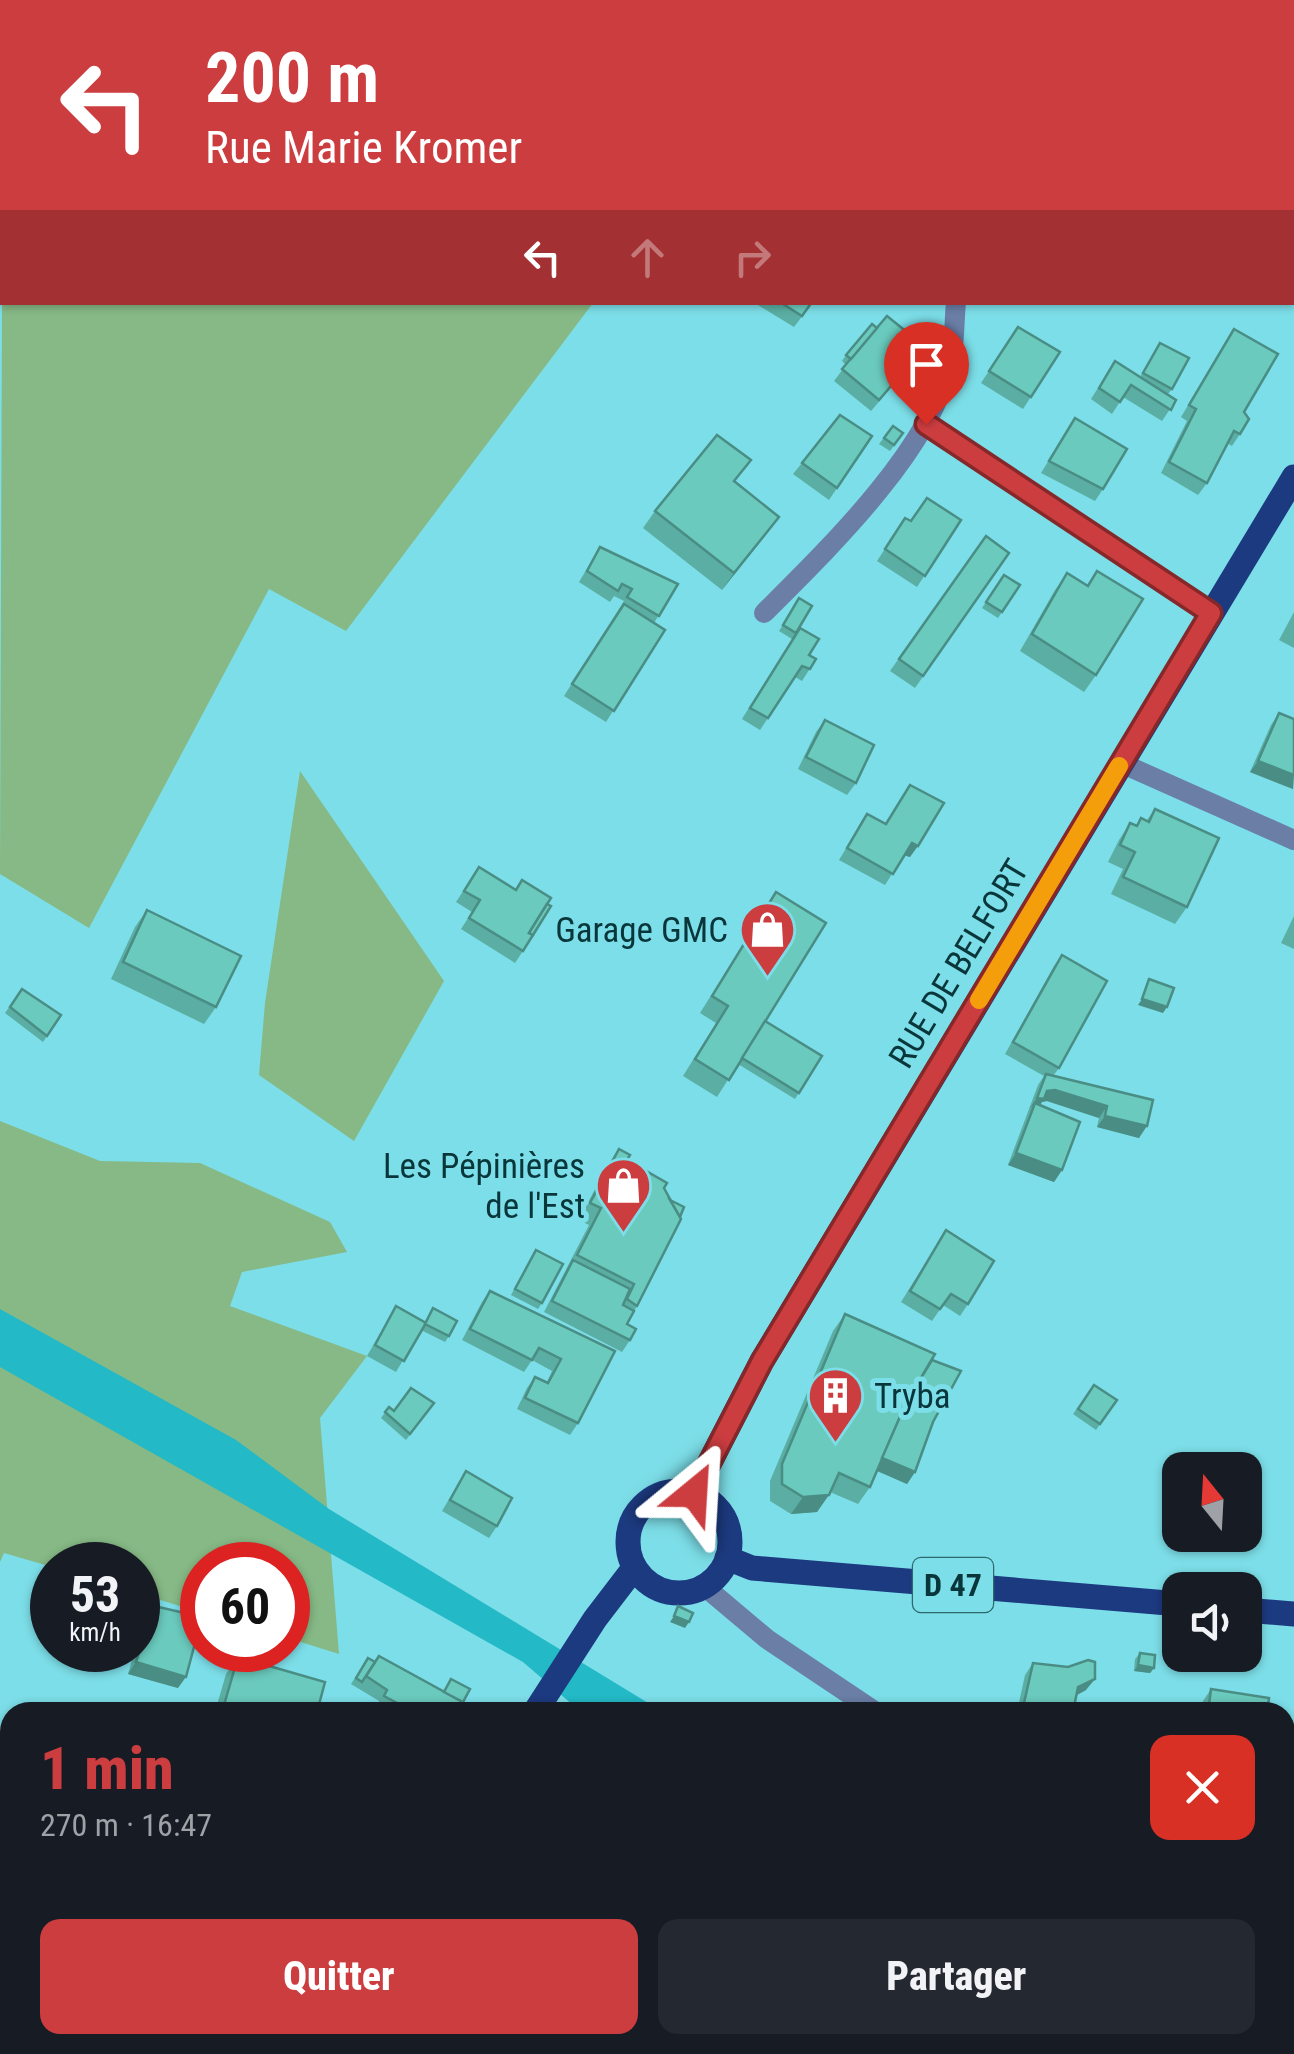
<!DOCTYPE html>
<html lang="fr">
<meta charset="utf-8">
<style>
:root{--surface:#171b24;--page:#242831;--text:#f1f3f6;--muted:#9ea1a6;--accent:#cc3d40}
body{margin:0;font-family:"Roboto Condensed",sans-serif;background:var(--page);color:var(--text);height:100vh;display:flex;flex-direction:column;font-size:38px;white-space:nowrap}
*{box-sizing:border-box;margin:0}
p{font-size:32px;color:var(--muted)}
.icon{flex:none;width:55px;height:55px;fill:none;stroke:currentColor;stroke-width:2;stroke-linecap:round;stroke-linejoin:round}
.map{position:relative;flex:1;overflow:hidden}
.side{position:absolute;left:0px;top:1702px;width:1295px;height:352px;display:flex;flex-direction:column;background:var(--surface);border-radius:30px 30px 0 0;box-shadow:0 2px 8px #0004}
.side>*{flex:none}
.guide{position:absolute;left:0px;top:0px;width:1295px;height:305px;box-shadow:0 2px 8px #0004;background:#cc3d40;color:#fff;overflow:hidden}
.needle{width:65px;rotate:342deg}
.tools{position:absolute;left:1162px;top:1452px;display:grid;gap:20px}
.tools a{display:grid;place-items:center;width:100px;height:100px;border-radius:20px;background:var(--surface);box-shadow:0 2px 8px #0004;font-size:50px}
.speed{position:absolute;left:30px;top:1542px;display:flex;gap:20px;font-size:50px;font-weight:700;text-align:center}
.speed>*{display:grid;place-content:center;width:130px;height:130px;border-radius:50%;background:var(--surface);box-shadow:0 2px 8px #0004;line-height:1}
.speed small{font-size:25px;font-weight:400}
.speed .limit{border:15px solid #d22;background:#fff;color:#111}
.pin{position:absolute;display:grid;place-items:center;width:85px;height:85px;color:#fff;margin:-102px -42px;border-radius:50% 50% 50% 0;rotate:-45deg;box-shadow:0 0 10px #0007}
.pin .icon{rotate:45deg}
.me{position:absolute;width:110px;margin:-55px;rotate:27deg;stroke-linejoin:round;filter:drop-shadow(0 0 8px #0008)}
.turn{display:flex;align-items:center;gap:35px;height:210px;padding:0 40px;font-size:45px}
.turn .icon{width:130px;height:130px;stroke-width:2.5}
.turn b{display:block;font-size:70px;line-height:85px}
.lanes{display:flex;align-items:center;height:95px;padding:0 40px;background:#0003;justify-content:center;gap:50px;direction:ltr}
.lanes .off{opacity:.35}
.round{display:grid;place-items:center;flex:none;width:105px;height:105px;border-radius:20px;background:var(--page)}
.summary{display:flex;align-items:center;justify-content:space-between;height:170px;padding:0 40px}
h1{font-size:60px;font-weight:800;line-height:75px;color:var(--accent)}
.cta{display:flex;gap:20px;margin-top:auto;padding:20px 40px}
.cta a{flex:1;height:115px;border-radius:20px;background:var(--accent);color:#fff;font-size:40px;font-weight:800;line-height:115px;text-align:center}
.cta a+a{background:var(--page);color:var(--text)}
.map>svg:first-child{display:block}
.green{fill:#86b985}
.water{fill:#23b9c6}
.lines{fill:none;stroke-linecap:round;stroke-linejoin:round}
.minor{stroke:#6a7ea6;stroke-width:20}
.tertiary{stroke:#6a7ea6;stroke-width:20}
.primary{stroke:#1c3a80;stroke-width:25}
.wall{fill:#5baea3}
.shaded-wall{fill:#4a8d84}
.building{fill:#6acabd;stroke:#4a8d84;stroke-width:2.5}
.route-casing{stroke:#85282a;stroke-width:25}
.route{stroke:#cc3d40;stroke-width:18}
.slow{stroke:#f59e0b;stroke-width:18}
.labels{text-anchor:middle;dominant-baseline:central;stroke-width:10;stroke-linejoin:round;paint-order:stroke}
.shield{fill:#7cdee8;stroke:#2c686e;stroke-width:2.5}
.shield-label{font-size:32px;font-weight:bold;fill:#09363a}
.poi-label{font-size:35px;fill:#09363a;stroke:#7cdee8;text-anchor:end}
.street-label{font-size:35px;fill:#09363a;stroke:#7cdee8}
</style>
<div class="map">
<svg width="1294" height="2054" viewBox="0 0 1294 2054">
<rect width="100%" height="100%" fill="#7cdee8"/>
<g class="green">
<polygon points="2,302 593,303 346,631 269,589 89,928 0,874"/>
<polygon points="300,771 444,981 354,1141 259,1075 265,1003"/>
<polygon points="0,1121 100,1161 200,1163 330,1222 347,1252 242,1272 230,1306 367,1356 320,1418 339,1654 288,1638 288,1565 202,1565 202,1613 138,1593 138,1565 52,1567 4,1553 0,1562"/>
</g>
<polygon class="water" points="0,1309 236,1440 329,1509 663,1712 581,1712 523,1662 0,1367"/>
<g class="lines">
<g class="minor">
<polyline points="926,423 1211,613"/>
<path d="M764,613c62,-62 166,-162 186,-249 5,-20 4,-42 6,-62"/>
<polyline points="1121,763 1294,840"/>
<polyline points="718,2054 725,2045"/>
</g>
<g class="tertiary">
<polyline points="704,1586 767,1639 876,1712"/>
<polyline points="1285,2004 1294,2011"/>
</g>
<g class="primary">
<circle cx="679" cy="1542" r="51"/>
<polyline points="694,1493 762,1361 1294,477"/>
<polyline points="727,1558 752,1568 1180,1604"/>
<polyline points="1245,1610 1294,1614"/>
<polyline points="535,1712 595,1619 634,1568"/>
<polyline points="324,2054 330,2045"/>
</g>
</g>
<g class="wall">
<polygon points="753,302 813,302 794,327"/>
<polygon points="1018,327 1060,352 1023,409 981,383"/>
<polygon points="1234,329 1244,412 1240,434 1232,446 1227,443 1207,483 1198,495 1161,473 1187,421 1181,417"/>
<polygon points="1156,349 1172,389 1168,394 1176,400 1162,421 1123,397 1112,414 1091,399 1115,361 1140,377"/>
<polygon points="846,355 914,361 918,364 901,387 895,383 871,411 834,381 846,365 842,361"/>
<polygon points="1075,418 1103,489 1095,501 1041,473"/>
<polygon points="893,426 903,433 890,451 879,444"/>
<polygon points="872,436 829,500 793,474 802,463"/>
<polygon points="734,482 779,517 722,590 643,528 655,511"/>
<polygon points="905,518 911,521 961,520 917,587 877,561"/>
<polygon points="986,536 1009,553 915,688 890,671"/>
<polygon points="600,547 678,584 654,623 665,630 606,722 564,696 624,601 614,596 610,602 579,582"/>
<polygon points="1097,571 1096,675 1084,692 1020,651 1055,590 1067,573 1087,585"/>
<polygon points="1004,575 1020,585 998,618 982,608"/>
<polygon points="799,598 796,633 809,655 816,659 802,681 795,677 760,730 742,719 792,639 779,631"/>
<polygon points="1294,612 1294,648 1279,640"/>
<polygon points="1279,713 1293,789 1250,772 1271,725"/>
<polygon points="825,720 856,783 847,795 798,769 816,732"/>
<polygon points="910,785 910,857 904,855 885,885 839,860 867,814 885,824"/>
<polygon points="1155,809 1187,907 1175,924 1111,894 1123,869 1108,862 1119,840 1130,823 1136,826 1141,818 1147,820"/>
<polygon points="479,867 523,951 515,963 461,929 472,912 456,902"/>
<polygon points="776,892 765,1021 822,1056 795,1099 738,1064 717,1097 683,1076 716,1023 700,1013"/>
<polygon points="147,910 216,1007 204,1024 111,979 135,927"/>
<polygon points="1294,916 1294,949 1281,943"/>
<polygon points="1062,955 1059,1068 1053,1076 1153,1100 1139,1138 1097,1127 1099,1118 1047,1101 1042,1102 1040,1105 1062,1170 1054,1182 1008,1165 1038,1085 1044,1076 1005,1054 1054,966"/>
<polygon points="22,989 61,1015 43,1042 5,1013"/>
<polygon points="619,1149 627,1160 664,1188 637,1306 627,1324 630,1340 622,1352 544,1312 589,1225 579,1220 607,1166"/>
<polygon points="946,1230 968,1304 960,1316 943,1305 932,1321 901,1302"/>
<polygon points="536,1250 542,1303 538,1309 511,1295"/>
<polygon points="490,1291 615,1351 578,1423 570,1435 517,1409 527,1388 535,1377 547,1382 552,1371 532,1360 524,1372 462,1340 482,1302"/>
<polygon points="396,1306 449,1336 445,1342 421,1330 396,1372 367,1356"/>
<polygon points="845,1314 932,1360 933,1422 915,1472 907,1484 877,1471 870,1487 858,1504 830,1492 817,1512 791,1514 770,1501 770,1481 833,1331"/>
<polygon points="1094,1385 1117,1400 1096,1430 1073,1414"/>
<polygon points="434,1403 406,1440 381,1418 389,1407 394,1411"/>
<polygon points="466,1471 497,1526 489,1538 442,1511"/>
<polygon points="154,1606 178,1688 128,1674 135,1650 138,1650 138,1643 146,1617"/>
<polygon points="1140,1653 1154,1668 1150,1673 1134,1671 1135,1659"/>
<polygon points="238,1657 317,1712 215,1712 226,1674"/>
<polygon points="368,1658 463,1702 466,1712 385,1712 376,1708 379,1701 351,1684"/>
<polygon points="1033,1663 1086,1690 1076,1695 1073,1712 1017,1712 1025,1675"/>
<polygon points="1211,1689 1267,1712 1201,1712 1203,1701"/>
<polygon points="1226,2045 1268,2045 1261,2054 1237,2054"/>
</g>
<g class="shaded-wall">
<polygon points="779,517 767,533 722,590 734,573"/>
<polygon points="1258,761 1294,775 1293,789 1250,772"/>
<polygon points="912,843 918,846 910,857 903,855"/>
<polygon points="1142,999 1167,1007 1163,1013 1138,1005"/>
<polygon points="1055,1090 1107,1106 1099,1118 1047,1101 1042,1102 1036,1111 1035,1103 1029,1109 1037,1098 1047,1091"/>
<polygon points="1105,1116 1147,1126 1139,1138 1097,1127"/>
<polygon points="1016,1153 1062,1170 1054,1182 1008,1165"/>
<polygon points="881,1458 915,1472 907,1484 873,1469"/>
<polygon points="829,1495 817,1512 791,1514 803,1497"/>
<polygon points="674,1616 689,1622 685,1628 670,1622"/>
<polygon points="136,1662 186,1677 178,1688 128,1674"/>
<polygon points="1138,1665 1154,1668 1150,1673 1134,1671"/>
<polygon points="1095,1679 1086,1690 1070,1699 1078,1687"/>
</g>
<g class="building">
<polygon points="0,0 37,0 35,2 2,2 2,29 0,31"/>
<polygon points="148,0 212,0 215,2 145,2"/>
<polygon points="0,116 2,119 2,130 0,132"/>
<polygon points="1294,159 1294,206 1292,205 1292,161"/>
<polygon points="780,302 812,302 802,316"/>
<polygon points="887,316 924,346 913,360 918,364 909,376 903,372 879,400 842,369"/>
<polygon points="872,324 877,328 851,359 846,355"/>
<polygon points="1018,327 1060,352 1031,397 989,371"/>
<polygon points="1234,329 1278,354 1244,412 1249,419 1240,434 1234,431 1207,483 1169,462 1196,409 1189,405"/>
<polygon points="1160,343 1189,358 1172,389 1143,373"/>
<polygon points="1115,361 1176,400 1171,410 1131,385 1120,402 1099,388"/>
<polygon points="840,415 872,436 837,488 802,463"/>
<polygon points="1075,418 1127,449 1103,489 1049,461"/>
<polygon points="893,426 903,433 894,445 884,438"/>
<polygon points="717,435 751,460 734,481 779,517 734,573 655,511"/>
<polygon points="927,498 961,520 925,576 885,549 905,518 911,521"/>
<polygon points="986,536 1009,553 923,676 899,659"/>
<polygon points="600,547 678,584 659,616 627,597 632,589 622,584 618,591 587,571"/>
<polygon points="1097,571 1143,599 1096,675 1032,634 1067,573 1088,586"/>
<polygon points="1004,575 1020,585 1002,612 986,602"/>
<polygon points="799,598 812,606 796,633 783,625"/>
<polygon points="624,604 665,630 614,711 572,684"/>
<polygon points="800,628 819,639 809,655 816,659 810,669 802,666 768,718 750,708"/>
<polygon points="1279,713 1294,719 1294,775 1258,761"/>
<polygon points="825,720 874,745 856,783 806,757"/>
<polygon points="910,785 944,803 918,846 912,843 893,874 847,848 867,814 886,824"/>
<polygon points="1155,809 1219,838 1187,907 1123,877 1135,852 1120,845 1130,823 1137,826 1141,818 1149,822"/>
<polygon points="479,867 516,890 522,880 551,898 529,933 533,935 523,951 469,918 480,900 464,891"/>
<polygon points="776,892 826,923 729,1080 695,1059 728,1006 712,996"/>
<polygon points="547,904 551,906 533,935 529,933"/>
<polygon points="147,910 241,956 216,1007 123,962"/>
<polygon points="1062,955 1107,981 1059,1068 1013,1042"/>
<polygon points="1149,979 1174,988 1167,1007 1142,999"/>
<polygon points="22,989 61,1015 47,1036 10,1007"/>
<polygon points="765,1021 822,1056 799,1093 742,1058"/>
<polygon points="1046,1074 1153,1100 1147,1126 1105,1116 1107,1106 1055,1090 1047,1091 1044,1099 1037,1098"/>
<polygon points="1035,1103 1080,1122 1062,1170 1016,1153"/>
<polygon points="619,1149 630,1155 627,1160 667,1183 664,1188 681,1219 637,1306 627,1299 634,1284 577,1255 601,1208 590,1203"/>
<polygon points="670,1200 684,1207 680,1217"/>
<polygon points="946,1230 994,1261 968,1304 951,1294 940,1309 910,1291"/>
<polygon points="536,1250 563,1264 542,1303 515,1289"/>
<polygon points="573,1260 630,1289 623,1305 634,1311 627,1324 636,1329 630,1340 552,1301"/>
<polygon points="490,1291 615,1351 578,1423 525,1398 535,1377 548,1383 561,1359 539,1348 532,1360 470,1329"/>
<polygon points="396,1306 426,1323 404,1361 375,1345"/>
<polygon points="433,1308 457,1321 449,1336 425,1324"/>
<polygon points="845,1314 935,1354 906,1403 870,1487 839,1473 829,1495 803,1497 782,1484 782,1464"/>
<polygon points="932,1360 961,1371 933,1422 915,1472 882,1458 906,1403"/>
<polygon points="1094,1385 1117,1400 1100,1424 1078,1409"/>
<polygon points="411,1388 434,1403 410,1434 385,1412 389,1407 394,1411"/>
<polygon points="466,1471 512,1498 497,1526 450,1500"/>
<polygon points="154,1606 202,1617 186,1677 136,1662"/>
<polygon points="678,1606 693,1613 689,1622 674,1616"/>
<polygon points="1140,1653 1155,1655 1154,1668 1138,1665"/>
<polygon points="379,1656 470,1706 466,1712 414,1712 384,1696 387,1690 366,1676"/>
<polygon points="238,1657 325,1682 317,1712 222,1712"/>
<polygon points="368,1658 375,1662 362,1682 356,1678"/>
<polygon points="1088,1660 1095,1662 1095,1679 1078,1687 1073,1712 1022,1712 1033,1663 1068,1667"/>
<polygon points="451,1679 470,1689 463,1702 444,1692"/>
<polygon points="1211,1689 1269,1698 1267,1712 1208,1712"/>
<polygon points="1170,1707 1198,1711 1198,1712 1169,1712"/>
<polygon points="224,2045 270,2045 266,2054 219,2054"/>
<polygon points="421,2045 532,2045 528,2051 523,2048 519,2054 415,2054"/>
<polygon points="795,2045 824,2045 827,2054 770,2054"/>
<polygon points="1249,2045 1267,2045 1260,2054"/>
</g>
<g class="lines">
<defs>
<polyline id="route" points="694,1493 762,1361 1211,613 926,424"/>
</defs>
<use href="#route" class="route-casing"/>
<use href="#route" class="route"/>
<polyline class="slow" points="979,1000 1119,766"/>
</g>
<defs>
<symbol id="shop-pin" viewBox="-11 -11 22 30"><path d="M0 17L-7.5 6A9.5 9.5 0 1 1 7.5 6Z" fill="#cc3d40" stroke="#7cdee8"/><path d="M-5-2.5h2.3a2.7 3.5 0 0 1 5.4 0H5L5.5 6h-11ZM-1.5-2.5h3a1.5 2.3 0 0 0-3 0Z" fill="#fff"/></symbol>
<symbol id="building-pin" viewBox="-11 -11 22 30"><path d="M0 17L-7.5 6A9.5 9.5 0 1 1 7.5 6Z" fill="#cc3d40" stroke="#7cdee8"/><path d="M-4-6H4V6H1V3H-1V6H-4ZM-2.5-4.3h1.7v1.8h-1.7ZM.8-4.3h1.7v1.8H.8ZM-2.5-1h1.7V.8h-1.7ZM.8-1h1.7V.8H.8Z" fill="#fff"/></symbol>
</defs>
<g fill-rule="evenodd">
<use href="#shop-pin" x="736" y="898" width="63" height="86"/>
<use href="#shop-pin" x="592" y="1154" width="63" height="86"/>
<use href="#building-pin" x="804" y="1364" width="63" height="86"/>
</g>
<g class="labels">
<rect class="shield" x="913" y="1558" width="80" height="54" rx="8"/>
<g class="shield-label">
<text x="953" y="1585">D 47</text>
</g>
<g class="poi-label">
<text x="728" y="930">Garage GMC</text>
<text x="585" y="1166">Les Pépinières<tspan x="585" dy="40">de l'Est</tspan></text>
<text x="874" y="1396" text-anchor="start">Tryba</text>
</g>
<g class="street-label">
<text transform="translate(959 964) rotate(-59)">RUE DE BELFORT</text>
</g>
</g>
</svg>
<div class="tools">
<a><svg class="needle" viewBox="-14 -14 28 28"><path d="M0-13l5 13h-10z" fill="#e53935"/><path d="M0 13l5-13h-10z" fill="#9ea1a6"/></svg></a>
<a><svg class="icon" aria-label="sound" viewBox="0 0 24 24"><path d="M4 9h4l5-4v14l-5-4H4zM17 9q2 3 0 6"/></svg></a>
</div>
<div class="speed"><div>53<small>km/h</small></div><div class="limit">60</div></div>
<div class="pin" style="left:926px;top:424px;background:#d93025"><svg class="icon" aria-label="arrive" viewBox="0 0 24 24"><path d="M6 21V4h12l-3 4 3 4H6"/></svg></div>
<svg class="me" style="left:694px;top:1493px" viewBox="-20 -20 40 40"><path d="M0-17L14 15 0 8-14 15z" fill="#cc3d40" stroke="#fff" stroke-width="4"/></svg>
<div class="guide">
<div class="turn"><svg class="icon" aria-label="left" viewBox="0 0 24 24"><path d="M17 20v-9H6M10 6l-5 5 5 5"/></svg><div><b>200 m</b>Rue Marie Kromer</div></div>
<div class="lanes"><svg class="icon" aria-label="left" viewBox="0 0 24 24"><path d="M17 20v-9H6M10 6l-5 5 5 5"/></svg><svg class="icon off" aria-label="ahead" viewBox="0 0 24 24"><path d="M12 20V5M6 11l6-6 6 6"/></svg><svg class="icon off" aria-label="right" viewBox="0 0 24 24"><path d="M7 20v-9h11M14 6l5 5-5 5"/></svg></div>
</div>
<section class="side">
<div class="summary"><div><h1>1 min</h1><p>270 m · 16:47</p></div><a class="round" style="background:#d93025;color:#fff"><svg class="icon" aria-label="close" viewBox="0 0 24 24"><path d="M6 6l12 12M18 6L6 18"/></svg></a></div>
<div class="cta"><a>Quitter</a><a>Partager</a></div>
</section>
</div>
